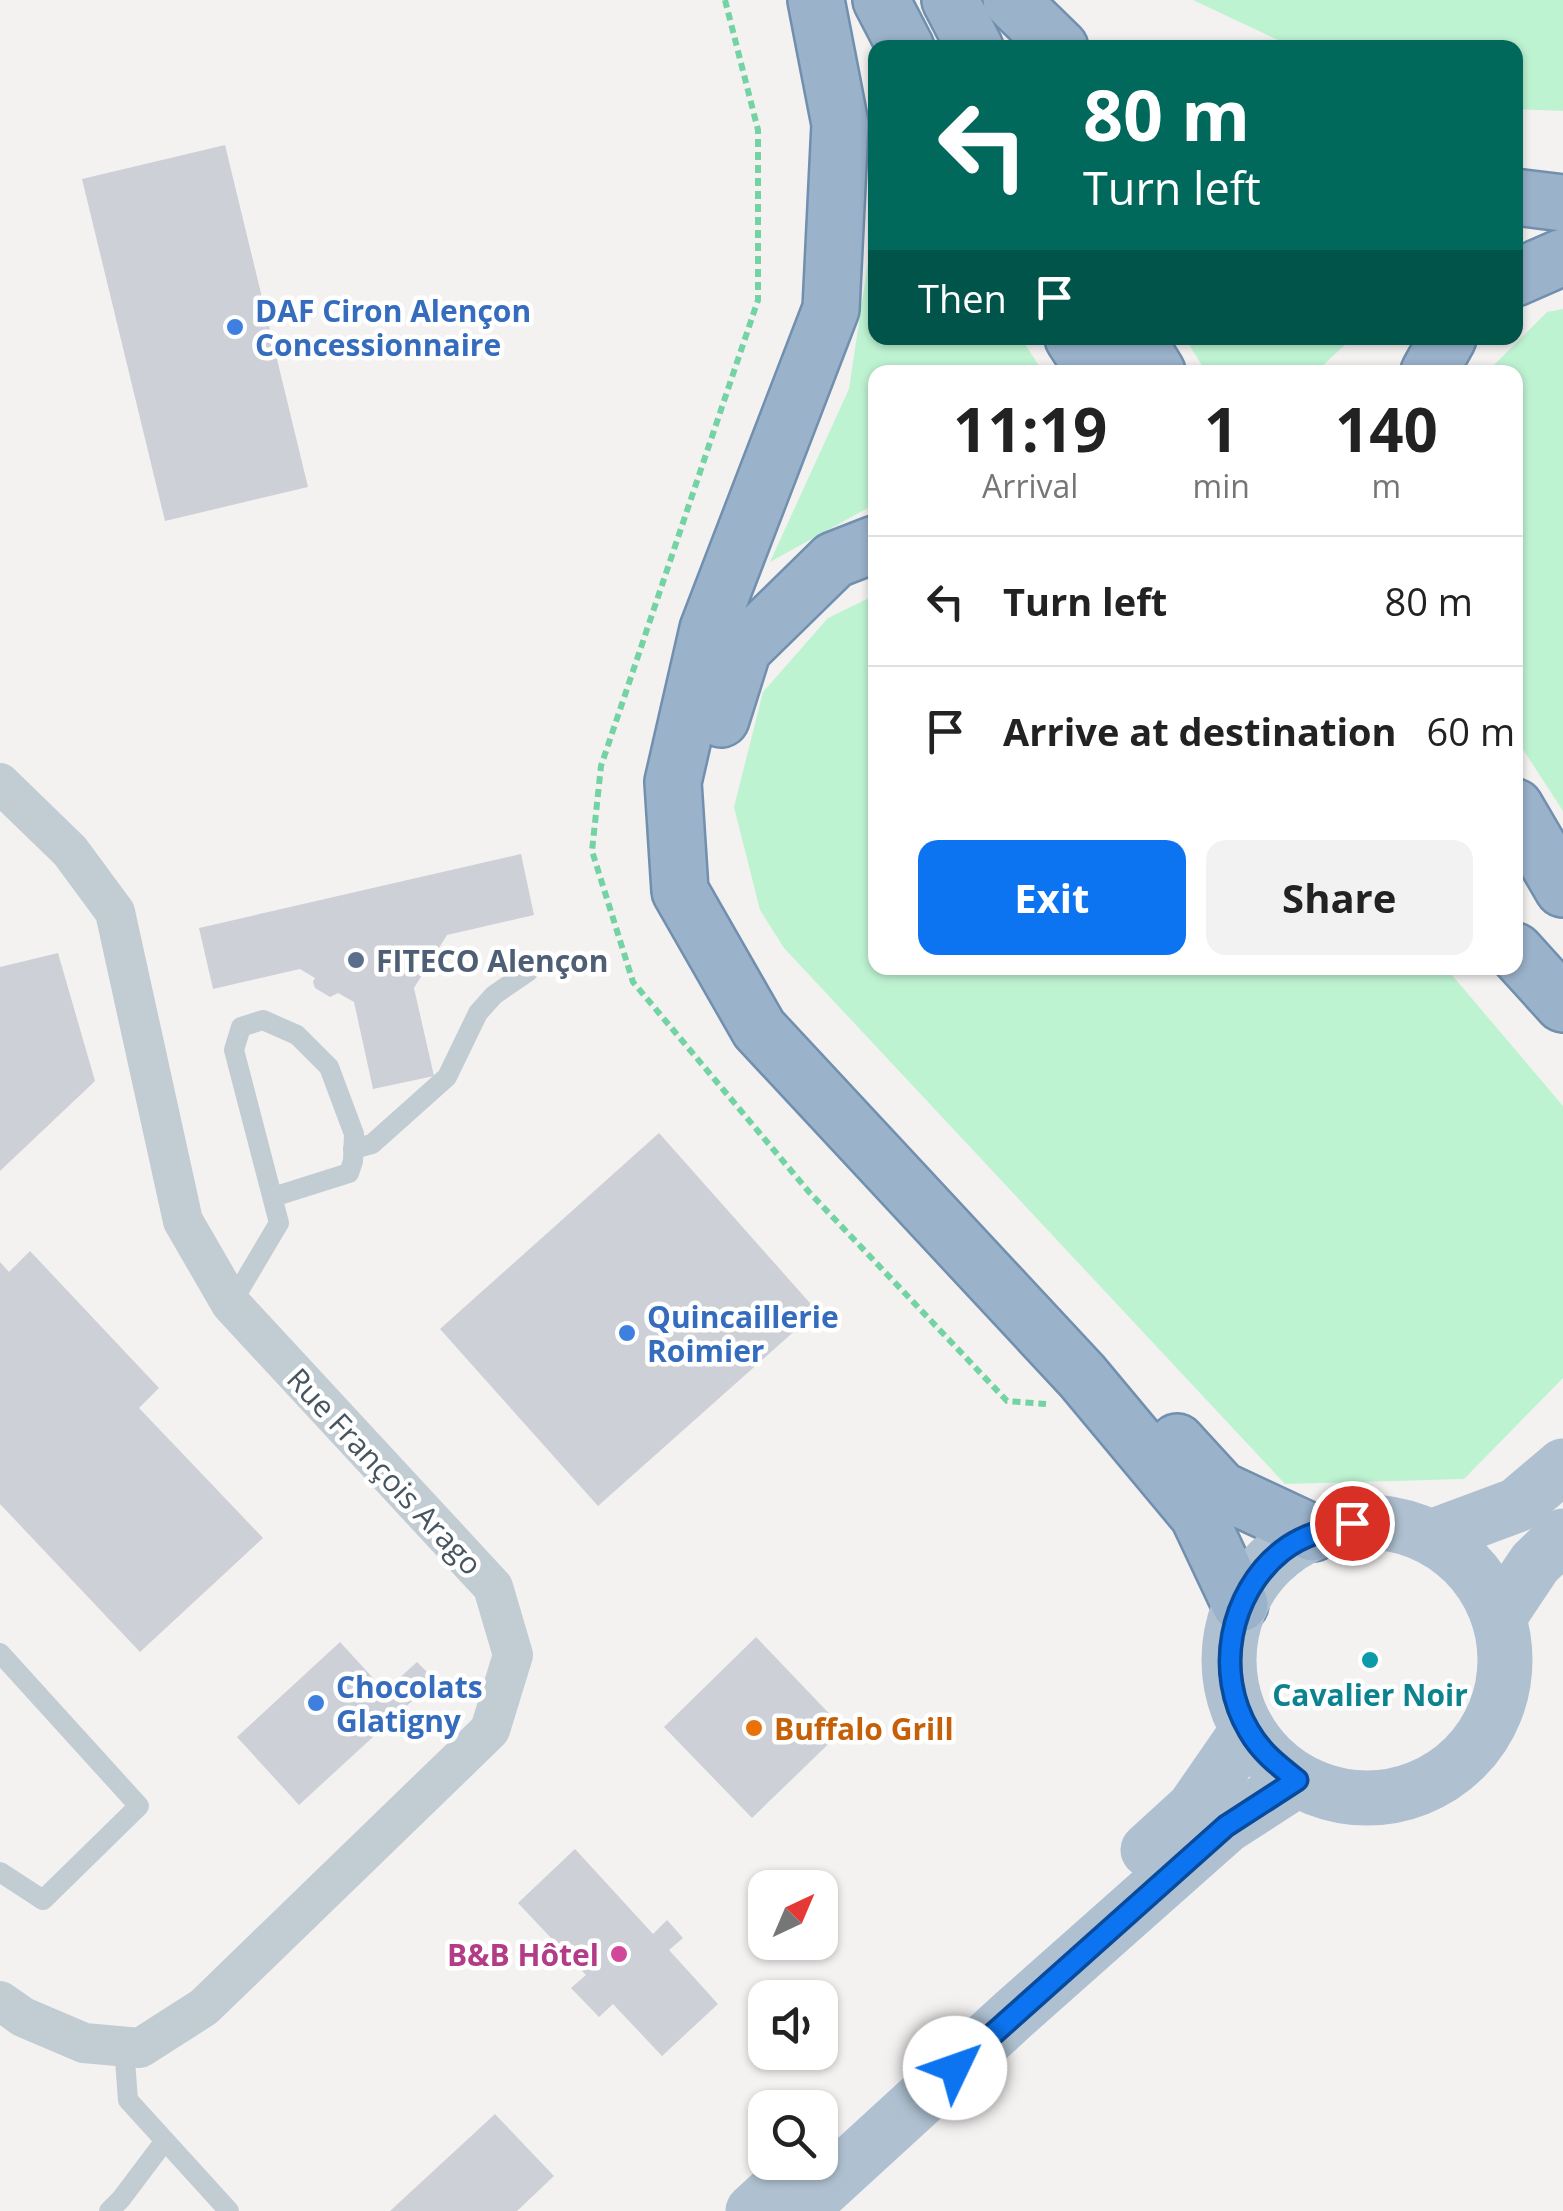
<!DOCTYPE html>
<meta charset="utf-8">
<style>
:root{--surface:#fff;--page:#f2f2f2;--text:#222;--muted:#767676;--line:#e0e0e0;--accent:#0d74f1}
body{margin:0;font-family:"Open Sans",sans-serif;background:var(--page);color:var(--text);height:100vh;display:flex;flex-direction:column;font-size:38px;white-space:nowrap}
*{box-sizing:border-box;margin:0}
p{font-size:32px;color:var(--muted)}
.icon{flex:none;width:55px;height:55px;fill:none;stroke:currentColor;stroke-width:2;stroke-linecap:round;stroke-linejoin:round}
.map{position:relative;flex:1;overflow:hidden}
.side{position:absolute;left:868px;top:365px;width:655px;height:610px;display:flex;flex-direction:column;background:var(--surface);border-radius:20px;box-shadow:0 2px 8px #0004}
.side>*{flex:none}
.guide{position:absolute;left:868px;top:40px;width:655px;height:305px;border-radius:20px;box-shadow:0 2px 8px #0004;background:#00695c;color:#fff;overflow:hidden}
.needle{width:65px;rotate:44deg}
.tools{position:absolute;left:748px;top:1870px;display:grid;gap:20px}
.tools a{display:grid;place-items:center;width:90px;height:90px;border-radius:20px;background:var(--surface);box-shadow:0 2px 8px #0004;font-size:50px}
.pin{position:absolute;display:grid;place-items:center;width:85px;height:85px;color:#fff;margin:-42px;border:5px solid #fff;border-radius:50%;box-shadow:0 2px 10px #0007}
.me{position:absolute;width:110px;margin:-55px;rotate:48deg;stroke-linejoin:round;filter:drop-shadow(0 0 8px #0008)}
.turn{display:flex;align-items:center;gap:35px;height:210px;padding:0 50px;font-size:45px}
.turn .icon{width:130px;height:130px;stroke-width:2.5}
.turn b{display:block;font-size:70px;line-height:85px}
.then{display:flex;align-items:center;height:95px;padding:0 50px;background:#0003;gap:20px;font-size:38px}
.eta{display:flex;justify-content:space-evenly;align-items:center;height:170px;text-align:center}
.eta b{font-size:60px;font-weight:700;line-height:70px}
.action{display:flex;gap:20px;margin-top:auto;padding:20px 50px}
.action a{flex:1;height:115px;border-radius:20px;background:var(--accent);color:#fff;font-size:40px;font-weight:700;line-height:115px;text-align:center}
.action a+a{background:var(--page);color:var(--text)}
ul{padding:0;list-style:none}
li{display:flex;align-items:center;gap:30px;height:130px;padding:0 50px;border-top:2px solid var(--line)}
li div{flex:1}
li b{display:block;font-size:38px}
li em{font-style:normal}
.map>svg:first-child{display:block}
.green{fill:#bef3d2}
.building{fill:#cdd0d6}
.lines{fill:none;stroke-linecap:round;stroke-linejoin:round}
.trunk-casing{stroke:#718fae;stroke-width:60}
.path{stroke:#73d3a3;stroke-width:6;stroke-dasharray:8 5;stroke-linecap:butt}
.service{stroke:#c1ccd3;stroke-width:20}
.minor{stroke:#c1ccd3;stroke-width:40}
.primary{stroke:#afc1d1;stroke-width:55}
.trunk{stroke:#9ab2ca;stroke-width:55}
.route-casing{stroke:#084b9d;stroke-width:25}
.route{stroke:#0d74f1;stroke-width:18}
.shop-dot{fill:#3f7fe0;stroke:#fff;stroke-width:4}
.service-dot{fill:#5c6f8a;stroke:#fff;stroke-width:4}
.culture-dot{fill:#0f9aa8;stroke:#fff;stroke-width:4}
.food-dot{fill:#e8710a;stroke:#fff;stroke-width:4}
.hotel-dot{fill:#d1479c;stroke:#fff;stroke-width:4}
.labels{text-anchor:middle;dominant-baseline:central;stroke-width:9;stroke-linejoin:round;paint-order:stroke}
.shop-label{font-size:30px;font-weight:bold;fill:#366cbe;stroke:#fff;text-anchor:start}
.service-label{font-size:30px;font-weight:bold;fill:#4e5e75;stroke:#fff;text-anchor:start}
.street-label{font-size:30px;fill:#475560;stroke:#fff}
.culture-label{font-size:30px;font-weight:bold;fill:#0d838f;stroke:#fff}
.food-label{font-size:30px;font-weight:bold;fill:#c56008;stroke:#fff;text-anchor:start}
.hotel-label{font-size:30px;font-weight:bold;fill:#b23c85;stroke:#fff;text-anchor:end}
</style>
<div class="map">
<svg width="1563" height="2211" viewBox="0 0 1563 2211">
<rect width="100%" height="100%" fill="#f4f1f1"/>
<g class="green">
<polygon points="1193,0 1563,0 1563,111 1515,109 1515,48 1293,47"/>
<polygon points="873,126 875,338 1021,338 1043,372 875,372 875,504 770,562 849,389 872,235"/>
<polygon points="1563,309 1563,811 1515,737 1515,372 1487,372 1547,312"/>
<polygon points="1185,338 1352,338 1316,372 1206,372"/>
<polygon points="875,595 875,968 1446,968 1563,1106 1563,1378 1464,1479 1285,1484 784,948 760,910 734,807 763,692 828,618"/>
</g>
<g class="building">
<polygon points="225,145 308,487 165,521 82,179"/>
<polygon points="521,854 534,915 447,935 414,988 434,1076 373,1089 354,1002 338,993 330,997 315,988 313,982 315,978 300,969 213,989 199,928"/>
<polygon points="58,953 95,1081 0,1171 0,967"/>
<polygon points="659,1133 817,1311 598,1506 440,1329"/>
<polygon points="30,1251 159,1388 139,1408 263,1538 140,1652 0,1504 0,1262 9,1272"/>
<polygon points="756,1637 844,1729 752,1818 664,1727"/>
<polygon points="340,1642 385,1691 417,1662 435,1680 299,1805 237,1737"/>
<polygon points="575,1849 653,1934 667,1920 683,1938 669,1950 718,2004 662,2056 613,2004 599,2017 571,1988 586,1975 518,1903"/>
<polygon points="495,2114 554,2176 517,2211 390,2211"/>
</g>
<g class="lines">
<defs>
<g id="trunk">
<polyline points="816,0 840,124 831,309 708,629 673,782 680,891 759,1029 1082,1376 1198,1515 1240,1604"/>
<polyline points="881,0 906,48"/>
<polyline points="950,0 975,48"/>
<polyline points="1011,0 1060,48"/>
<polyline points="1515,197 1563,203"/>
<polyline points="1515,278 1563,257"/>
<polyline points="1073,338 1095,372"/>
<polyline points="1136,338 1157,372"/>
<polyline points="1429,372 1448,338"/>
<polyline points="721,719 743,649 834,560 875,544"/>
<polyline points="1515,807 1563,889"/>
<polyline points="1515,951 1563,1004"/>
<polyline points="1177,1442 1221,1490 1313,1533"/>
</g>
</defs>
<use href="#trunk" class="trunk-casing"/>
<polyline class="path" points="725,0 758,130 758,300 601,766 592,851 633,982 809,1192 1007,1401 1046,1404"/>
<g class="service">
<polyline points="353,1149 372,1144 447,1077 478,1013 494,995 529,971"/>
<polyline points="231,1304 279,1223 234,1050 241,1027 263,1020 297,1035 329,1067 354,1134 353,1161 349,1173 273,1197"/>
<polyline points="0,1653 139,1806 43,1900 0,1872"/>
<polyline points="124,2047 128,2100 229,2211"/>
<polyline points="109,2211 121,2199 164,2142"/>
</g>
<polyline class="minor" points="0,783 70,851 115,912 183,1221 231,1304 493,1587 513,1655 490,1730 204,2007 140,2048 84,2043 23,2017 0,2001"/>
<g class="primary">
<circle cx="1367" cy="1660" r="138"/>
<polyline points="1431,1537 1517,1505 1563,1466"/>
<polyline points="1499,1617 1535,1563 1563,1536"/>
<polyline points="1148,1850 1194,1808 1248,1730"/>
<polyline points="753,2211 806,2162"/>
<polyline points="799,2211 1014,2014 1226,1826 1297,1780"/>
</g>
<use href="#trunk" class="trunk"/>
</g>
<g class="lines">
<defs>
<path id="route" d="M955,2068l271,-242 71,-46c-19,-15 -36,-28 -48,-49 -35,-58 -20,-138 33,-180 20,-16 45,-22 70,-28"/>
</defs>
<use href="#route" class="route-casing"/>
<use href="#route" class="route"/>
</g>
<g class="shop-dot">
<circle cx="235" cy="327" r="10"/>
<circle cx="627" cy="1333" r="10"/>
<circle cx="316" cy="1703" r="10"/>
</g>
<circle class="service-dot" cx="356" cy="960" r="10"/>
<circle class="culture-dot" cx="1370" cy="1660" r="10"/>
<circle class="food-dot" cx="754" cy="1728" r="10"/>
<circle class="hotel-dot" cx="619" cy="1954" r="10"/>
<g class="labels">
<g class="shop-label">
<text x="255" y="310">DAF Ciron Alençon<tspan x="255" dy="34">Concessionnaire</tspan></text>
<text x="647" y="1316">Quincaillerie<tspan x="647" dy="34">Roimier</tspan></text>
<text x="336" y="1686">Chocolats<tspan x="336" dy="34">Glatigny</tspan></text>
</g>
<g class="service-label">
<text x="376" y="960">FITECO Alençon</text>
</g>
<g class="street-label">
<text transform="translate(385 1471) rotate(47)">Rue François Arago</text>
</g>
<g class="culture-label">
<text x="1370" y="1694">Cavalier Noir</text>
</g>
<g class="food-label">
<text x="774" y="1728">Buffalo Grill</text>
</g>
<g class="hotel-label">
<text x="599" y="1954">B&amp;B Hôtel</text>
</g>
</g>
</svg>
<div class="tools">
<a><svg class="needle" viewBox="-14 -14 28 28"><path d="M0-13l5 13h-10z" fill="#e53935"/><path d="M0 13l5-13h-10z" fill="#767676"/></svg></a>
<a><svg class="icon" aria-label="sound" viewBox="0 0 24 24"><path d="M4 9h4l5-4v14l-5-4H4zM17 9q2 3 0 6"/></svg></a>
<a><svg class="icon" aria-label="search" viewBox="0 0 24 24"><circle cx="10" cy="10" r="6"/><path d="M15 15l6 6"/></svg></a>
</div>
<div class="pin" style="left:1352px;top:1523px;background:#d93025"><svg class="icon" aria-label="arrive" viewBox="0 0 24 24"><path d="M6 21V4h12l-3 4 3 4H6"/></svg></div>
<svg class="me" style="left:955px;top:2068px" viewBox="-20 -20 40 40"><circle r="19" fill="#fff"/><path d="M0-13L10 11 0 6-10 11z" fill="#0d74f1"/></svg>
<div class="guide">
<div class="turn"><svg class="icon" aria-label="left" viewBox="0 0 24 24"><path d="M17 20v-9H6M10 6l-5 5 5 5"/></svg><div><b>80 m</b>Turn left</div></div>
<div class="then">Then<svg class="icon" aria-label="arrive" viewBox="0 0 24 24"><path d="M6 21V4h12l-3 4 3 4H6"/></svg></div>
</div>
<section class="side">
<div class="eta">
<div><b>11:19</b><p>Arrival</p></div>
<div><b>1</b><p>min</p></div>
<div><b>140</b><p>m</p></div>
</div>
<ul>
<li><svg class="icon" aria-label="left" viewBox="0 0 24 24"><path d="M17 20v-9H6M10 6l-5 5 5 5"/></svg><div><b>Turn left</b></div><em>80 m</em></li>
<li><svg class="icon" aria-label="arrive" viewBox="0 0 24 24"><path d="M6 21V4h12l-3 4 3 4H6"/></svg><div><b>Arrive at destination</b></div><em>60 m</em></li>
</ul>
<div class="action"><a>Exit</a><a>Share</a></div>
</section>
</div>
